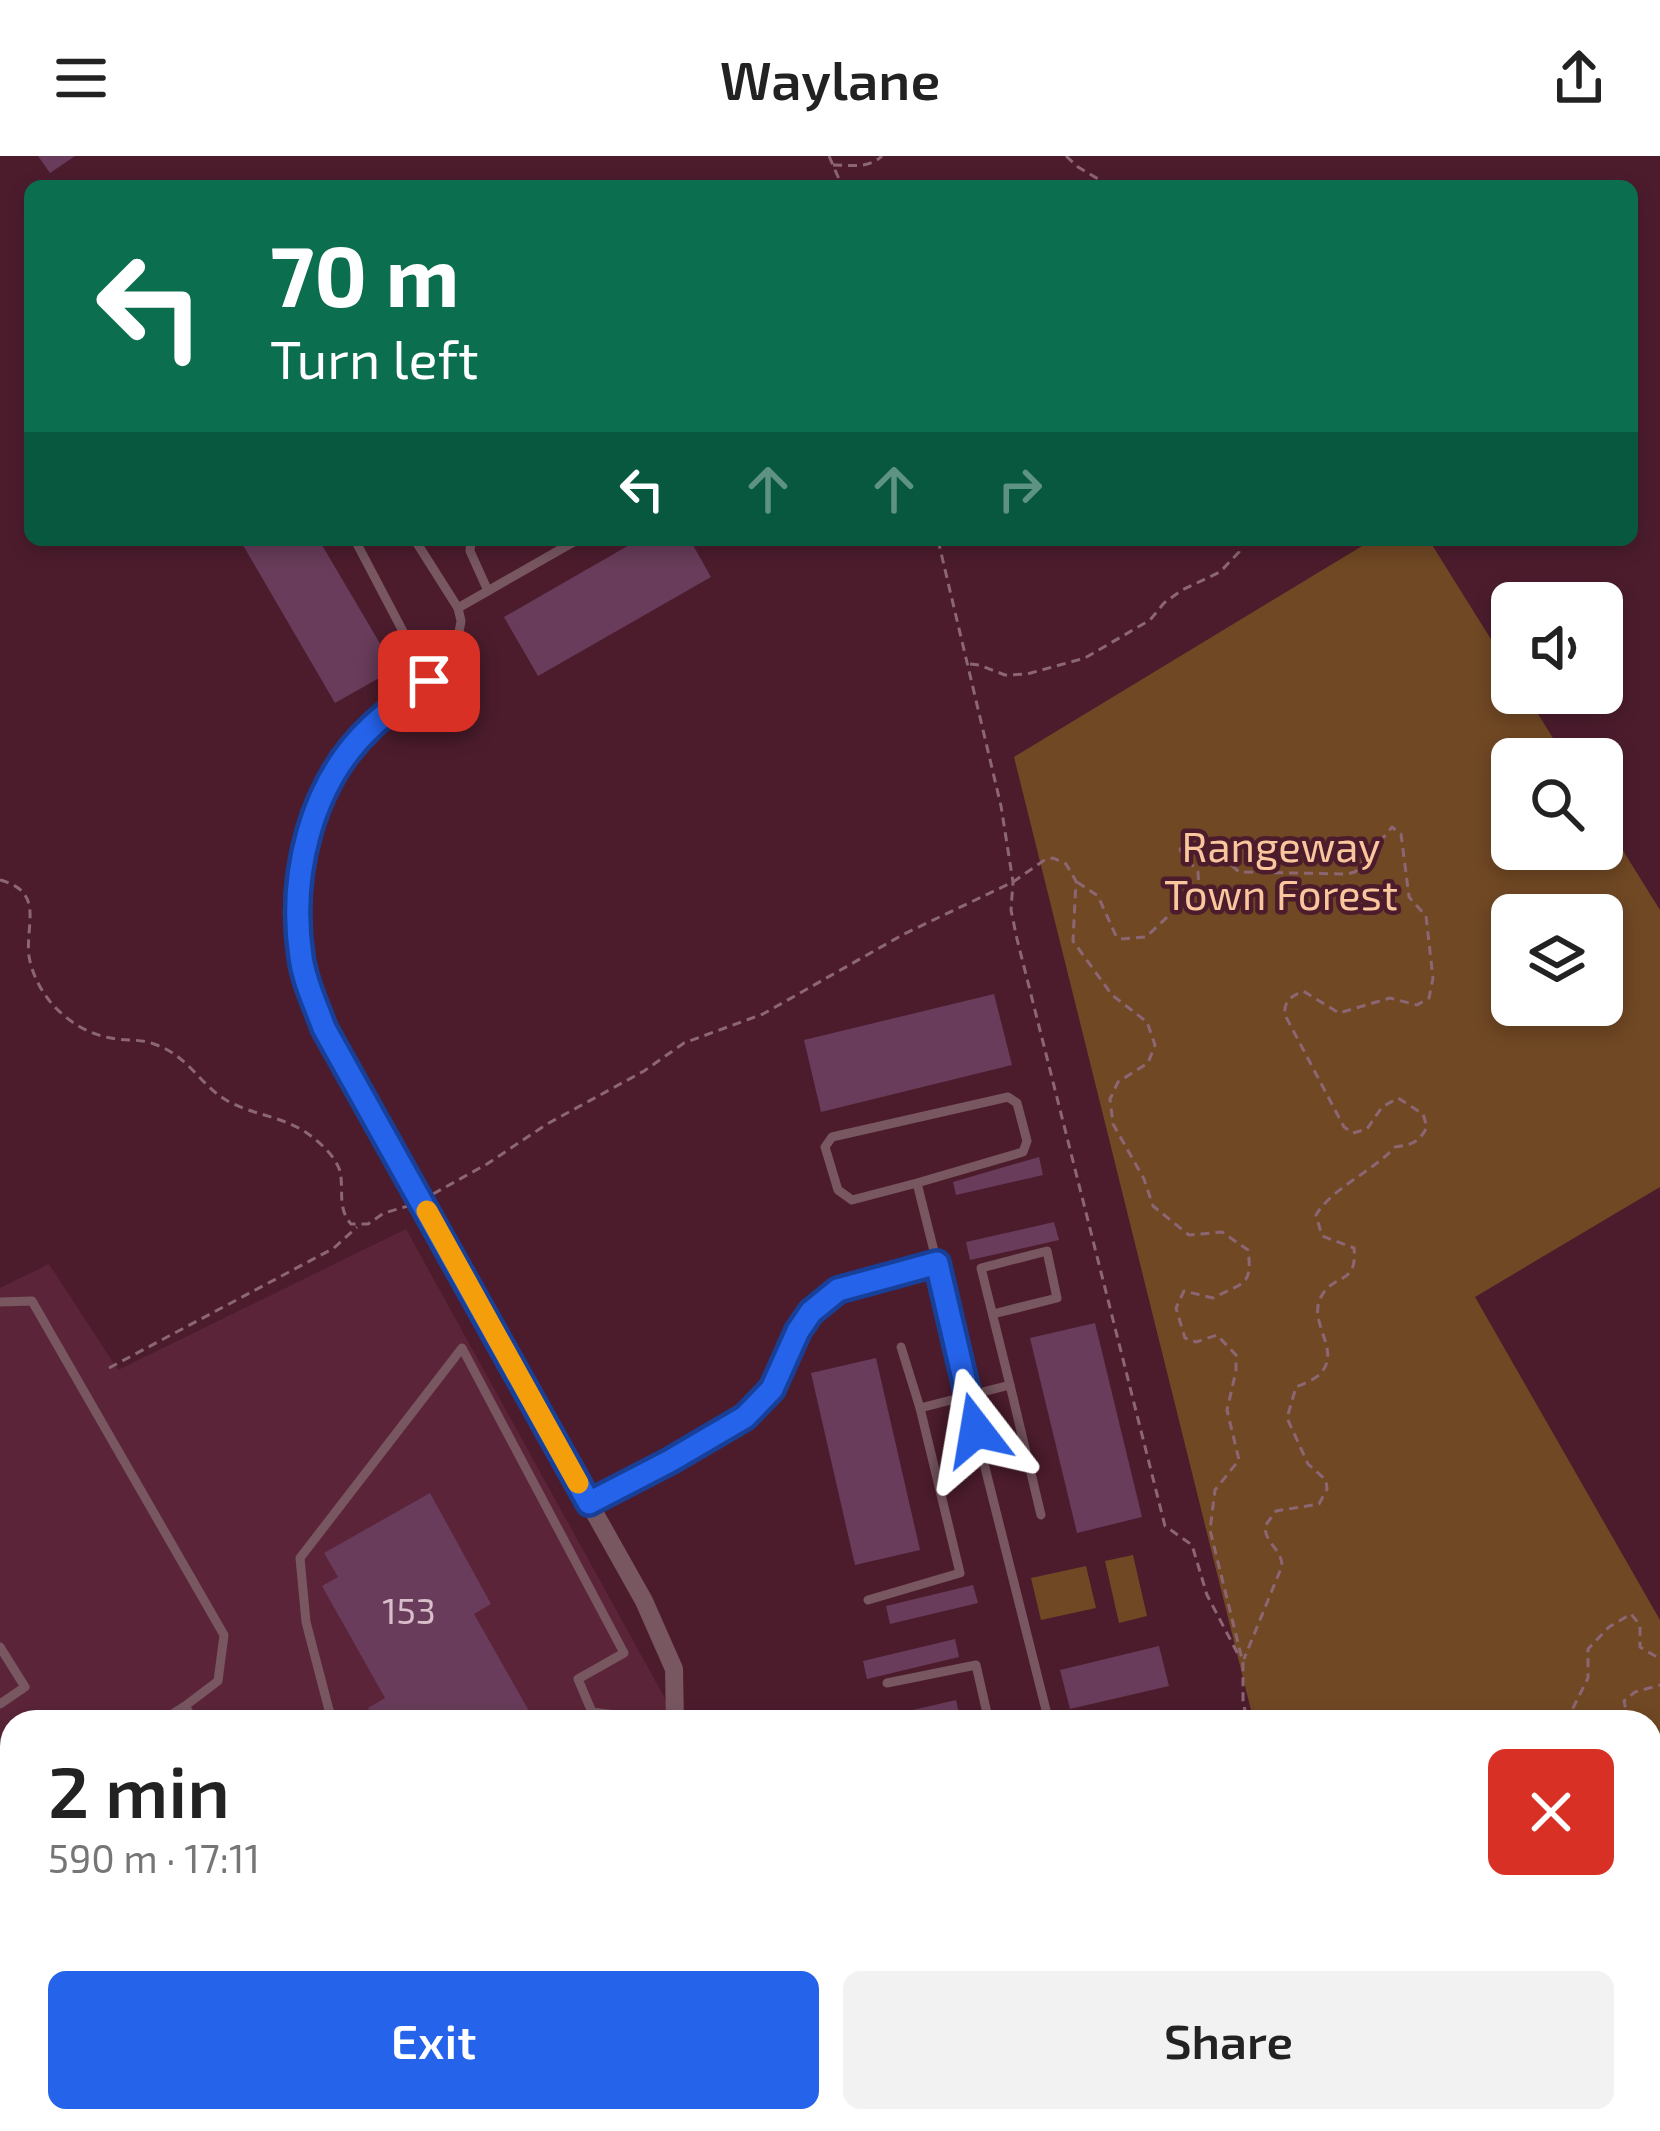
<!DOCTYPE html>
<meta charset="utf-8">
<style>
:root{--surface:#fff;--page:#f2f2f2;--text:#222;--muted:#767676;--accent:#2563eb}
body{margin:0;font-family:"Exo 2",sans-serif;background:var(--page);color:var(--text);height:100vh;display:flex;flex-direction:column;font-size:45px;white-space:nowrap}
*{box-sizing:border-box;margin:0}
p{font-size:39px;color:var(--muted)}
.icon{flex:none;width:66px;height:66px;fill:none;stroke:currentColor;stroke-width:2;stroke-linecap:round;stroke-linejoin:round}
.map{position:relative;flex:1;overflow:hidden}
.details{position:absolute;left:0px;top:1554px;width:1662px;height:423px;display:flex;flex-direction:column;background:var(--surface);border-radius:36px 36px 0 0;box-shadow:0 6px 18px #0003}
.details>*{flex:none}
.top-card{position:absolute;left:24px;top:24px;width:1614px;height:366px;border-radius:18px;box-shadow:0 6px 18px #0003;background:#0b6e4f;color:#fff;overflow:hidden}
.fabs{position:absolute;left:1491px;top:426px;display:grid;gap:24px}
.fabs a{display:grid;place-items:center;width:132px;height:132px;border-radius:18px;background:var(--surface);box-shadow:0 6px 18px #0003;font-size:60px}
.pin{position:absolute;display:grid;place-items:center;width:102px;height:102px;color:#fff;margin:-51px;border-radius:24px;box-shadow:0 6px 18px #0006}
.me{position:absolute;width:132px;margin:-66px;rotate:346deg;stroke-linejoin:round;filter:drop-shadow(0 0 9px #0008)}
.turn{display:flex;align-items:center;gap:42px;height:252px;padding:0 48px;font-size:54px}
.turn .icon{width:156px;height:156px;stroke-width:2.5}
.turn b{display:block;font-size:84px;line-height:102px}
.lanes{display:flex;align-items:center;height:114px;padding:0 48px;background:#0003;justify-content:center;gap:60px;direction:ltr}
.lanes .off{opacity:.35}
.round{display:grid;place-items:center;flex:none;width:126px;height:126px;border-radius:18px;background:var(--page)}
.headline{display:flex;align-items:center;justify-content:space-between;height:204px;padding:0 48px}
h1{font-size:72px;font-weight:600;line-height:90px}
.primary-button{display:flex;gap:24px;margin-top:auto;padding:24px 48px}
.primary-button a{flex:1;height:138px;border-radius:18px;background:var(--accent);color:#fff;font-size:48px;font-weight:600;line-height:138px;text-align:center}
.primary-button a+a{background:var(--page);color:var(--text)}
header{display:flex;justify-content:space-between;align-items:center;height:156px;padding:0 48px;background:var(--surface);font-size:54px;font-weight:600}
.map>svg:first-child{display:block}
.built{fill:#5b2439}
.green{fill:#704824;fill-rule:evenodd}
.building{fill:#683c5a}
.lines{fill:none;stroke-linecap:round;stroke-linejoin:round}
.path{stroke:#8c6673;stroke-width:3;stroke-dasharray:9 6;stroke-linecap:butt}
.service{stroke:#785761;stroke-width:9}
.minor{stroke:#785761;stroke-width:18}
.route-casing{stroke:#184099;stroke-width:30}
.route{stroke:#2563eb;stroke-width:21}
.slow{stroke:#f59e0b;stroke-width:21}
.labels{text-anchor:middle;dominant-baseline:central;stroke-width:9;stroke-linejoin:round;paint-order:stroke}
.number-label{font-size:36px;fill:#d8bec9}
.park-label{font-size:42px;fill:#f9c69d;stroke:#4c1c2d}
</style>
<header><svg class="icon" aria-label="menu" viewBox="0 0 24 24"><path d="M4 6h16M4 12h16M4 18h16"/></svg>Waylane<svg class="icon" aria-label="share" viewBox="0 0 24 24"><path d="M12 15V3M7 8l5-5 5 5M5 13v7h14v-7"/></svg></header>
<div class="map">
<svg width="1660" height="1975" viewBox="0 0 1660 1975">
<rect width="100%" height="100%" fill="#4c1c2d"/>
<polygon class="built" points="406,1073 678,1566 12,1566 12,1965 898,1965 904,1975 0,1975 0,1132 49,1108 118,1214"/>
<g class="green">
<path d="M1372,384h57l83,133v20h13l41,66h-54v90h90v-32l58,93v277l-185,110 185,323v511h-305l-2,-10h297v-399h-396l-240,-965zM1512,759h90v90h-90z"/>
<polygon points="1133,1399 1147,1460 1119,1467 1105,1405"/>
<polygon points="1086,1410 1096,1452 1041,1464 1031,1422"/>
</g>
<g class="building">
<polygon points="38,0 75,0 50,17"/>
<polygon points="240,384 319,384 395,513 335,547"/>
<polygon points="638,384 690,384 711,421 538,520 504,461"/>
<polygon points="994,838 1012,909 821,956 804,884"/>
<polygon points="1039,1001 1043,1019 956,1039 953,1026"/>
<polygon points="1054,1066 1059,1084 970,1104 966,1086"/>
<polygon points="1095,1167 1142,1361 1077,1377 1030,1182"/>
<polygon points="876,1202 920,1394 855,1409 811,1217"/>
<polygon points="430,1337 491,1448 474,1458 533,1562 525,1566 376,1566 368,1552 385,1542 322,1430 338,1421 324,1397"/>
<polygon points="973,1429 978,1447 890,1468 886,1450"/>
<polygon points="955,1483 959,1501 867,1523 863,1505"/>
<polygon points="1159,1490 1169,1530 1070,1553 1060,1514"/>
<polygon points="956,1544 961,1566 887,1566 887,1560"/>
</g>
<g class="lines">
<g class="path">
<polyline points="829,0 842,30"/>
<polyline points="1066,0 1078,11 1110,30"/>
<path d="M833,9c18,0 35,4 49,-9"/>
<polyline points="938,384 1001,650 1013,726 1011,754 1017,783 1165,1370 1192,1389 1207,1439 1239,1500"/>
<polyline points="970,508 979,509 1005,519 1027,518 1085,502 1150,464 1164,447 1182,434 1220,416 1239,396 1241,384"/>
<path d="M0,724c45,12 25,44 29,76 3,20 16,43 31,56 16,15 36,25 58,27 12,2 24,0 36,5 35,12 44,39 72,56 27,16 60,16 85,36 11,8 25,22 29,35 4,19 -3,37 11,53h17l16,-11 24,-7"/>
<path d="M1077,726l21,14 18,40 5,3 25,-2 53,-50 -1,-15 -18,-22 3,-8 8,-5 14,4 34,31 108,2 8,-2 37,-45 9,7 8,63 17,19 7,62 -4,20 -12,7 -27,-7 -51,15 -36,-22c-11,5 -20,10 -18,24l59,112 9,6 14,-4 15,-22 16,-9 25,16 4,13c-8,16 -16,18 -32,20 -23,25 -63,41 -79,68l6,21 32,12c4,39 -22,24 -34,51 -11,25 21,51 1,74 -5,6 -18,11 -25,14l-9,31 21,46 18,16 1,9 -8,15 -43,7 -11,15c0,18 17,23 17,40l-38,93"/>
<path d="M433,1038l54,-30 60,-40 97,-53 40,-28 79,-29 141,-80 109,-52 33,-23 7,-1 13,6 10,17 -3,60 39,54 35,27 8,23 -7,18 -30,19 -8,17 3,25 31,55 9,27 36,29 33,-3 26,18c5,37 -5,32 -35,48l-29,-7 -8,17 9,30 11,4 21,-7 19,20v16l-9,39 12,50 -24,30 -5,40 33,133v37l4,22"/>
<polyline points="109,1212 334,1092 357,1071"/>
<polyline points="1566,1566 1588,1522 1588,1493 1609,1471 1631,1458 1640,1469 1640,1491 1660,1503"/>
<polyline points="1629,1566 1624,1545 1635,1536 1660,1529"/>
<polyline points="1650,1644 1660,1640"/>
<polyline points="1650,1740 1660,1723"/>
<polyline points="1637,1965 1641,1975"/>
</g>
<g class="service">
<polyline points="355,384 429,525"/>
<polyline points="415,384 458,452 461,465 455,498 443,514 369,572 335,615 303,694 297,749 301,805 324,872 443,1087"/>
<polyline points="471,384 470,395 488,435"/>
<polyline points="458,452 577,384"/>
<polyline points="917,1027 1023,996 1027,985 1017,947 1008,941 832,981 825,991 838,1034 852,1044 917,1027 937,1107"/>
<polyline points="0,1146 32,1145 224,1479 218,1525 185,1550 195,1566"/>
<polyline points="901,1191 920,1252"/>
<polyline points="1010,1229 1041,1359"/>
<polyline points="589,1347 671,1305 745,1261 772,1233 798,1175 811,1156 838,1134 937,1107 967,1240 1049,1566"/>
<polyline points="868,1444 960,1417 920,1252 1010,1229 981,1112 1047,1095 1057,1142 993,1158"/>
<polyline points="0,1491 25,1531 0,1548"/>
<polyline points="887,1527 976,1509 989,1566"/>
<polyline points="159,1566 185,1550"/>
<polyline points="336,1566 329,1554 306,1466 300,1402 462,1192 624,1497 578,1523 592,1556"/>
<polyline points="575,1566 592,1556 672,1566"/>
<polyline points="0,1633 12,1651"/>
<polyline points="0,1822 12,1807"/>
<polyline points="0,1903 12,1900"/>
<polyline points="235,1965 241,1974 254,1965"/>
<polyline points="487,1965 494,1975"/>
<polyline points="1111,1965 1115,1975"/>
</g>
<g class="minor">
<polyline points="443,1087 644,1445 674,1513 675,1566"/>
<polyline points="752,1965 755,1975"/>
</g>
</g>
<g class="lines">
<defs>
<path id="route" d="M429,525c-19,15 -41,29 -58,46 -61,57 -82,150 -70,230 3,24 15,48 23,71l265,475 81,-42 75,-44 27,-28 26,-58 13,-19 27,-22 99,-27 39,167"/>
</defs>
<use href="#route" class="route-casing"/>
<use href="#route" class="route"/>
<polyline class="slow" points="427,1055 578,1327"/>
</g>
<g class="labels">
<g class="number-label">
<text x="409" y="1453">153</text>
</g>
<g class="park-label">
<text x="1281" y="689">Rangeway<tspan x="1281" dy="48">Town Forest</tspan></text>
</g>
</g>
</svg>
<div class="fabs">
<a><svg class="icon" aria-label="sound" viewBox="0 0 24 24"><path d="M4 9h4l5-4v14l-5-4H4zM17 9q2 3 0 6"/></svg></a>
<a><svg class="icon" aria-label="search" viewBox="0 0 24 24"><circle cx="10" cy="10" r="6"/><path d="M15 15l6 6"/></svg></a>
<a><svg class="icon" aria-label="layers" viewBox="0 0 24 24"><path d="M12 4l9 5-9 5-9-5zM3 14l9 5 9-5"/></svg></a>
</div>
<div class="pin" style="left:429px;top:525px;background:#d93025"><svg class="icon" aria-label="arrive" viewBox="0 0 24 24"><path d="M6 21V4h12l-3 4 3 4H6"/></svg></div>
<svg class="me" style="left:976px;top:1274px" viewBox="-20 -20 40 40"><path d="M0-17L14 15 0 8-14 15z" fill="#2563eb" stroke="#fff" stroke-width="4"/></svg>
<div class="top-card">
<div class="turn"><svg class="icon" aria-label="left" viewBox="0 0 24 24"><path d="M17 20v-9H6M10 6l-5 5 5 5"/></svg><div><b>70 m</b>Turn left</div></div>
<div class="lanes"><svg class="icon" aria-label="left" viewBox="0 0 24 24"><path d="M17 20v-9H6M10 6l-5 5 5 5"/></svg><svg class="icon off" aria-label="ahead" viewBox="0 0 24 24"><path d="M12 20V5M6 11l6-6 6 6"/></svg><svg class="icon off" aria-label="ahead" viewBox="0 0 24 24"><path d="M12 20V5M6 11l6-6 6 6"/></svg><svg class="icon off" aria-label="right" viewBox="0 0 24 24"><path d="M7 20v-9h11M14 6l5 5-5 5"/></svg></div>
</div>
<section class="details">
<div class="headline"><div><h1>2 min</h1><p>590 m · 17:11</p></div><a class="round" style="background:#d93025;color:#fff"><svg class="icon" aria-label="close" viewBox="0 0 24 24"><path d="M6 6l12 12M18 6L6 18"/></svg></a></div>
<div class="primary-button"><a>Exit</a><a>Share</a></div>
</section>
</div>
